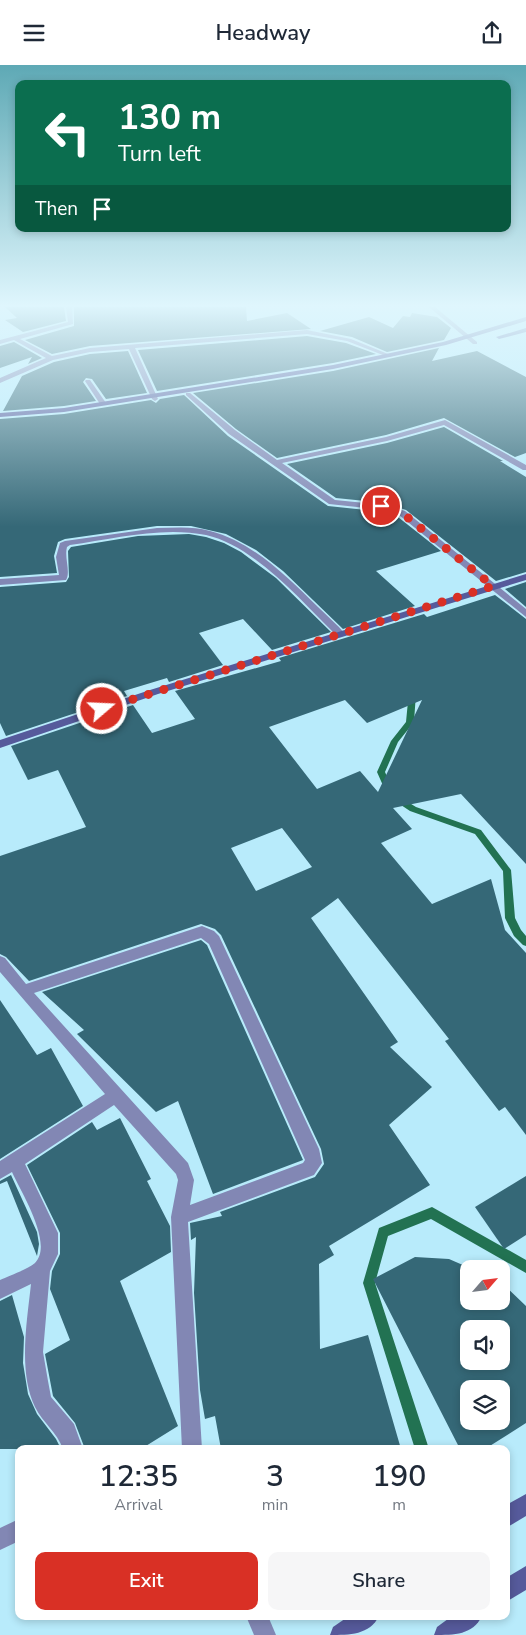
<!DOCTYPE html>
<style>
:root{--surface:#fff;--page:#f6f6f7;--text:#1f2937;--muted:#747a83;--accent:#d93025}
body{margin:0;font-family:"Nunito Sans",sans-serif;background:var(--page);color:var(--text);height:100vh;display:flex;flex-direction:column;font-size:19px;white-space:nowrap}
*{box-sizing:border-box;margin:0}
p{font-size:16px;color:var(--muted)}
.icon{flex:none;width:28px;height:28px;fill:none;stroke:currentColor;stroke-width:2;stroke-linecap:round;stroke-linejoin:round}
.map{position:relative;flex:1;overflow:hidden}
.details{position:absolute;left:15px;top:1380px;width:495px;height:175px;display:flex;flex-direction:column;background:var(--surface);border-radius:10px;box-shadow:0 2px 8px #0003}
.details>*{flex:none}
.hud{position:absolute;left:15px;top:15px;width:496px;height:152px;border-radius:10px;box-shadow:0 2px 8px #0003;background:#0b6e4f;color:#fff;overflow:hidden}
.needle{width:32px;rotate:62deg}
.buttons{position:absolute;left:460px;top:1195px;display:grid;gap:10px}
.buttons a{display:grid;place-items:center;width:50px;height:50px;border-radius:10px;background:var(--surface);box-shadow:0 2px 8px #0003;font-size:25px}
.pin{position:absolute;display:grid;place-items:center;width:42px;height:42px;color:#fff;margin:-21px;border:2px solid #fff;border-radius:50%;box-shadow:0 1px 5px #0007}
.me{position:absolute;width:55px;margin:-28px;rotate:71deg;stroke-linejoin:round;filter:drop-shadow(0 0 4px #0008)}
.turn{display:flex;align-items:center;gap:18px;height:105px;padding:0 20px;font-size:22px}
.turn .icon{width:65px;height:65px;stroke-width:2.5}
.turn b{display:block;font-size:35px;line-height:42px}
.then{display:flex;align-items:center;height:48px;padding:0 20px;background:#0003;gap:10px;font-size:19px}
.eta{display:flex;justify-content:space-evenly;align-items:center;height:85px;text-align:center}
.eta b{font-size:30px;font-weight:600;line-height:35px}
.button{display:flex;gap:10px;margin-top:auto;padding:10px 20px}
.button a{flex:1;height:58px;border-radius:10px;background:var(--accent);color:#fff;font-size:20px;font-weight:600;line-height:58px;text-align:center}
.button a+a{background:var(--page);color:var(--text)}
header{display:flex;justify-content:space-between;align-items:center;height:65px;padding:0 20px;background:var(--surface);font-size:22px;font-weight:600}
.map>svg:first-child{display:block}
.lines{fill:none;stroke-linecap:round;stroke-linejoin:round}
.stream{fill:#227252;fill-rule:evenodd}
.building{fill:#356877;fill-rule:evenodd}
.street{fill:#8287b4;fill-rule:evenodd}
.secondary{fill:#565a9b;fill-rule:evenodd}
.route{stroke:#d93025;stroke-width:9;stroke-dasharray:0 16.2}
</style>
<header><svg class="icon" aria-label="menu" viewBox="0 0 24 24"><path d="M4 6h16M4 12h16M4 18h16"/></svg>Headway<svg class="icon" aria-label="share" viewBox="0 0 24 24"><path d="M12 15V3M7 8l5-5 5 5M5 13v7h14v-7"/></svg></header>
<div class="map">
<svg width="526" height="1570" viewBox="0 0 526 1570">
<rect width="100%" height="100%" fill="#b8ebfb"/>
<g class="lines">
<g class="stream">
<polygon points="409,626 415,626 416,628 414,657 398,677 385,707 393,725 389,728 385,725 377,707 391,676 406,657"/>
<polygon points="398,731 416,742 481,765 511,805 515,853 521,865 526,871 526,881 523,880 514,871 505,853 503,806 475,769 410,746 395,736 394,734 395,732"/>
<polygon points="432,1142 526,1195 526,1208 431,1154 388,1171 375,1218 429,1384 415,1384 363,1218 379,1163"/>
</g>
</g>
<g class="building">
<polygon points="5,242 64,242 66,256 23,267 5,255 17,253"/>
<polygon points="74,242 246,242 247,256 287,248 311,264 90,281 52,289 25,275 74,261"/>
<polygon points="412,248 437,252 451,263 444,275 387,287 352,272 320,266 369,252 393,263 403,251 410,252"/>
<polygon points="307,271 346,278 376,289 333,298 157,326 138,285"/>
<polygon points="14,277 42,293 28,299 32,292 0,303 0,281"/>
<polygon points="439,283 432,296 477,286 526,312 526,388 515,392 444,353 386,370 277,393 236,364 193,328 333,306"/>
<polygon points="128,286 147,328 106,334 92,314 86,313 83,317 96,336 64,341 3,346 22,311 54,297 90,289"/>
<polygon points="184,330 228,371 328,441 385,447 398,452 441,486 376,506 415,541 343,564 283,506 256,485 226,469 191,461 157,461 65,474 58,477 54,491 57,508 0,512 0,354 64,349 151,335 156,338 160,334"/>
<polygon points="444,362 503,396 500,396 526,412 526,507 496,516 406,445 385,438 336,433 287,399 387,378"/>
<polygon points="189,469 206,472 224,478 241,487 276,513 331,567 272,585 243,554 199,568 223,600 169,617 167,613 124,626 127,631 6,671 0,658 0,522 66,517 69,512 68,486 71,482 138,471"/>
<polygon points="526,517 526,542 505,524"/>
<path d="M495,530l31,24v245l-65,-70 -68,14 19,21 -31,14 51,61 59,-25 14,51 21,23v182l-21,-28 -6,4 -54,-70 4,-2 -111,-141 -27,20 87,124 -8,5 42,40 -43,38 41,60 -101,61 5,9 -15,9 1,85 48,-14 33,114h-180l-6,-33 -10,3 -5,-29 -6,-97 2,-56 -5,3 -1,-17 32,-7 -2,-4 95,-35 9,-13 -3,-15 -100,-214 -6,-6 -14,-5 -172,57 -23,-24 -6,-3v-98l86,-29 -28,-57 -30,10 -17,-34 122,-41 19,28 43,-14 -20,-28 106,-30 -2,-3 145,-44 3,3zM345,635l22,23 55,-23 -44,92 -18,-21 -43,18 -48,-62zM282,763l30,39 -56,24 -25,-43z"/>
<polygon points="201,875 207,880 303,1095 213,1129 178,1036 156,1047 77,969 84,965 42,927"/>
<polygon points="0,935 37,990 51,983 83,1041 0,1094"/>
<polygon points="120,1053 151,1114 147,1116 170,1161 171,1187 120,1216 178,1361 141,1384 85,1384 75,1358 53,1331 45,1289 70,1275 50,1224 52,1206 60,1189 60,1168 27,1100 92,1057 97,1065"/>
<polygon points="11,1110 37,1167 39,1179 37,1191 7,1116 0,1119 0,1116"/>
<polygon points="526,1111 526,1170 504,1184 475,1142"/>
<path d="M415,1192l34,2 23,10h-3v32h32v-19l25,24v117l-41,26h-25l-87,-170zM469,1264h32v32h-32zM469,1324h32v32h-32z"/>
<polygon points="12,1230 24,1272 23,1298 28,1329 37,1349 56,1374 61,1384 0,1384 0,1236"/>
</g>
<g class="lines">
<g class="street">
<polygon points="66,242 72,242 73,259 20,274 52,291 90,283 307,265 351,274 393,291 388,292 347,276 307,269 135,283 158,334 155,336 152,334 129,284 90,287 53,295 0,318 0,313 46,293 14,275 0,279 0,275 68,257"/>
<polygon points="429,242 435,242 477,277 477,279 473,279"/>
<polygon points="86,315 90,315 106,338 104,339 100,339 85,316"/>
<polygon points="186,328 190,328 235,365 277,395 386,372 445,355 526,400 526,405 523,405 444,360 387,376 282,398 335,435 385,440 405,446 526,544 526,552 399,450 385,445 329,439 229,369 186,330"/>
<path d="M157,463c18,0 36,-2 53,3 43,11 77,46 108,76 9,9 19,17 27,27l-2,2h-6c-35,-34 -82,-90 -131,-101 -44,-9 -93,4 -136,10l-3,2c-3,10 4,25 -1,33l-66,5v-6l59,-4 -3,-18 4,-14 5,-2z"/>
<path d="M202,861l12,5 5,5 100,213 3,14 -8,12 -126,47 14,227h-20l-11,-232 7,-37 -2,-6 -62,-69 -89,59 33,69v21l-8,17 -7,81 5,29 3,16 23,27 9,25h-20c-6,-17 -20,-26 -28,-42 -17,-35 -8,-86 -4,-123l-31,15v-19c9,-4 28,-11 35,-17 19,-19 -14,-71 -23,-91l-12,7v-18l105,-67 -105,-122v-16l5,2 21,26zM201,873l8,6 96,216 -2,3 -113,42 4,-25 -6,-17 -154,-170z"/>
<polygon points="19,1454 19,1476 0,1485 0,1463"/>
<polygon points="246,1551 268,1551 276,1570 254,1570"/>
</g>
<g class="secondary">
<polygon points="526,252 526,256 446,280 333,304 64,347 0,352 0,348 64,343 333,300 443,277"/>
<polygon points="526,263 526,267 499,274 496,272"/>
<polygon points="526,509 526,515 158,629 0,683 0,675 150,625"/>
<polygon points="526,1429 526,1451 506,1463 506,1440"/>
<polygon points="526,1501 526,1525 506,1537 506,1513"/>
<path d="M349,1551h30c-9,19 -30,19 -49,19l3,-8z"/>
<path d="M452,1551h30c-9,19 -28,19 -48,19l3,-8z"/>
</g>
</g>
<linearGradient id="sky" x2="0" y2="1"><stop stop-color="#5ea9b5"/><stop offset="0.52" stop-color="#dff6fd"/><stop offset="1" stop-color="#dff6fd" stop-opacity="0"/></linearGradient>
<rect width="526" height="462" fill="url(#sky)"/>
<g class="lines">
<polyline class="route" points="102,644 493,521 402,448 381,441"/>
</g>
</svg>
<div class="buttons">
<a><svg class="needle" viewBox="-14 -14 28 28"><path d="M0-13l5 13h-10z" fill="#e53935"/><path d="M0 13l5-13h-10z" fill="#747a83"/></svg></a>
<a><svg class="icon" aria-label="sound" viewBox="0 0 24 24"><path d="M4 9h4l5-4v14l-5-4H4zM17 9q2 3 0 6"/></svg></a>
<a><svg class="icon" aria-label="layers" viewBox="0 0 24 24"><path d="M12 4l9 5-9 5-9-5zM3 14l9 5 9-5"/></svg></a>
</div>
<div class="pin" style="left:381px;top:441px;background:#d93025"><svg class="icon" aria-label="arrive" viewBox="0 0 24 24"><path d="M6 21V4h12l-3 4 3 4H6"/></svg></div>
<svg class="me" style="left:102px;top:644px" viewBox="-20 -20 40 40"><circle r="17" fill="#d93025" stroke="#fff" stroke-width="3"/><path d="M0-11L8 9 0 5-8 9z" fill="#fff"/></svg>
<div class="hud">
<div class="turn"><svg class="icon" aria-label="left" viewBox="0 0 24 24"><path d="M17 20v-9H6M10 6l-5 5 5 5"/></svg><div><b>130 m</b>Turn left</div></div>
<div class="then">Then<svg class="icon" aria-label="arrive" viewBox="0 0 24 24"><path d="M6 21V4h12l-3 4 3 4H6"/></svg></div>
</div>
<section class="details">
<div class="eta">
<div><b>12:35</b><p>Arrival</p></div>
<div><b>3</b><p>min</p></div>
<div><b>190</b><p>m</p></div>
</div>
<div class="button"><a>Exit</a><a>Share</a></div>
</section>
</div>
